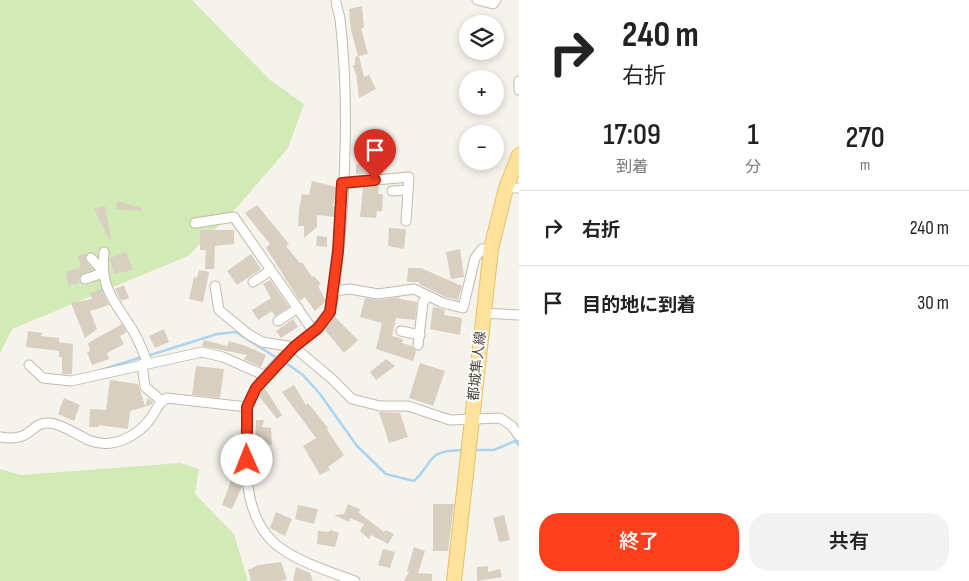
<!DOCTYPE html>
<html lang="ja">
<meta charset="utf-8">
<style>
:root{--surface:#fff;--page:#f2f2f2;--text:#222;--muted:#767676;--line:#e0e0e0;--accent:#fc3f1d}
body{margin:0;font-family:"Sofia Sans Condensed","Noto Sans JP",sans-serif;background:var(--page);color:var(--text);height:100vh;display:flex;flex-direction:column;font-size:19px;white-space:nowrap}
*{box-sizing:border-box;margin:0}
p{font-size:16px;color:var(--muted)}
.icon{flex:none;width:28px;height:28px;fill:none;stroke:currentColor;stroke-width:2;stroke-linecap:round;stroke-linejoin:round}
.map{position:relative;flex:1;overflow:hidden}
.details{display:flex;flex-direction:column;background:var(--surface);width:450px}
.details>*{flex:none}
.top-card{background:#fff;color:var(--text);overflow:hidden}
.buttons{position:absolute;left:459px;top:15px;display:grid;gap:10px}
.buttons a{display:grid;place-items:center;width:45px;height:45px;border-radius:50%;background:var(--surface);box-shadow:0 2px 8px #0003;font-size:25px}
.pin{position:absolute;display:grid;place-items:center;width:42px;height:42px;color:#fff;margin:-51px -21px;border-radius:50% 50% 50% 0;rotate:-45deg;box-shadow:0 0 5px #0007}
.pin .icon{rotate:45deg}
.me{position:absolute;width:55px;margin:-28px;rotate:359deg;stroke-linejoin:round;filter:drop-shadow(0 0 4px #0008)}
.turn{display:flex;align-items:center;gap:18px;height:105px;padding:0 20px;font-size:22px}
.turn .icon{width:65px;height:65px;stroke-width:2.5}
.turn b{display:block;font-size:35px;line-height:42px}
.eta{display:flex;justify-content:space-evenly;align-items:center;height:85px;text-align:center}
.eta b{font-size:30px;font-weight:600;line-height:35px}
.cta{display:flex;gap:10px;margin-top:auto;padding:10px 20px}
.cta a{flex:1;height:58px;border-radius:20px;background:var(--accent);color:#fff;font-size:20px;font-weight:600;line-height:58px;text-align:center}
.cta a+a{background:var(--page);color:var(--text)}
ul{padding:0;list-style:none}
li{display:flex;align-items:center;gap:15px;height:75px;padding:0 20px;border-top:1px solid var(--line)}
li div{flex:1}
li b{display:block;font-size:19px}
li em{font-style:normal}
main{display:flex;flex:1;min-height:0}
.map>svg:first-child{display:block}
.green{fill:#d2eab5}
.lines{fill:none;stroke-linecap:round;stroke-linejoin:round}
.stream{stroke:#a9d4f2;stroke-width:2.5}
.building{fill:#d8cfc1}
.street-casing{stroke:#c2bbae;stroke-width:11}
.primary-casing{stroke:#e6c16a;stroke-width:16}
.street{stroke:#fff;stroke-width:9}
.primary{stroke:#ffe39c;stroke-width:14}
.route-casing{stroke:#a42913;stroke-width:12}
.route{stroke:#fc3f1d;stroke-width:9}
.labels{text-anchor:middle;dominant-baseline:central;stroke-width:4;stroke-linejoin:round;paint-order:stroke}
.street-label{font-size:14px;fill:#4b4439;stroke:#fff}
</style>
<main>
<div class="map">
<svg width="519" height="581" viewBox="0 0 519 581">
<rect width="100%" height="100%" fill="#f6f3ec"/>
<g class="green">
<polygon points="0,0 192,0 270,80 304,104 288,148 239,205 188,256 12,329 0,353"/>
<polygon points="180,463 199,469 195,494 234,534 248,581 0,581 0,469 21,475"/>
</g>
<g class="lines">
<g class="stream">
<polyline points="147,356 217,334 236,332 277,358"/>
<path d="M286,363l17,12 17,19 37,52 29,28 28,7c21,-20 12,-30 47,-31"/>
<polyline points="98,371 142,357"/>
<polyline points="476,450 494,450 515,441 519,445"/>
</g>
</g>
<g class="building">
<polygon points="362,6 364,28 361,28 368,54 359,56 364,77 369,75 376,89 359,98 356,73 355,73 353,65 355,65 355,57 358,56 351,30 349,9"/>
<rect x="356" y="164" width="20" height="10"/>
<polygon points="312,181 337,187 333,206 336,207 335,217 317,215 317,227 304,238 304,226 298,226 299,210 302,194 309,195"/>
<polygon points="379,186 378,194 383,194 382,211 377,211 376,218 360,217 363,187"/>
<polygon points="117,201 141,208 141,211 116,209"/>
<polygon points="257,205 289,244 286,246 300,263 302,262 312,277 314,276 321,284 318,286 326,301 315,311 305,297 300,301 266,248 270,244 245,213"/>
<polygon points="105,206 111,239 109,239 94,209"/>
<polygon points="389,228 406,229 404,249 388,246"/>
<polygon points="200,230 234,230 234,244 215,246 214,269 205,269 206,250 200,250"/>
<polygon points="317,236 327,237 327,247 316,246"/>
<polygon points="460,249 464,277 451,279 446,252"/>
<polygon points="126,252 133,270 114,274 110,258"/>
<polygon points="86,253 85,260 92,270 79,276 79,283 68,285 66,272 81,267 78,256"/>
<polygon points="251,254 261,269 237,285 227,271"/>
<polygon points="408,268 421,268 462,286 458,300 445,297 419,284 419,282 407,282"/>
<polygon points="199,270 209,272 203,302 189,299 194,277 197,278"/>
<polygon points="270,280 289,307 275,316 272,311 258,320 252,310 271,298 263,284"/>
<polygon points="124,285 129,298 121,301 115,289"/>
<polygon points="101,289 109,305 90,311 97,329 85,338 71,303 92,299 90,293"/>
<polygon points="399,297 400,299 417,302 415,320 396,318 392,336 403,339 402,343 412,346 416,351 413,361 376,349 382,323 360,317 365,298 379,300"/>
<polygon points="433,307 445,310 444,315 462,318 460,335 430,329"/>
<polygon points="334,316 358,340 344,353 324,329"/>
<polygon points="293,319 298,327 281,338 276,331"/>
<polygon points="122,324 127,332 120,336 124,344 107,353 109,359 92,365 87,352 90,351 88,343"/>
<polygon points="164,329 169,342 155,348 149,336"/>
<polygon points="28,331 42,333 41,336 59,338 59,342 73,344 72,374 62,374 62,357 59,357 59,351 26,347"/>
<polygon points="204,340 227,346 229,341 246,346 266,355 261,367 244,359 247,355 202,346"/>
<polygon points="386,359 395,366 376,380 370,372"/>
<polygon points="420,363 445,371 433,406 409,398"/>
<polygon points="196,366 224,369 220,398 192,395"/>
<polygon points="110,380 138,384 145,406 148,398 153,402 151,405 130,411 128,429 99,425 99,427 89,427 90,409 106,410"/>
<polygon points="294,385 306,405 308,403 328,428 327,430 344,455 328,467 330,470 320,475 303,446 316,438 282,392"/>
<polygon points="264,387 282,415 277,419 259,396"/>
<polygon points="64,398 80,405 74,421 58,414"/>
<polygon points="379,412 400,413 408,437 389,443"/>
<polygon points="256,420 264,420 262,427 271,428 272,445 255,447"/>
<polygon points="233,475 241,480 242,486 232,509 222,505"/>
<polygon points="348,504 360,509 359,513 384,532 386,530 394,534 388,544 371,535 369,539 360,531 364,524 350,518 349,522 334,515 344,514"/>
<polygon points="433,504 454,504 448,551 433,551"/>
<polygon points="298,505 318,509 314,524 295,519"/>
<polygon points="276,512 292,519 285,536 270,528"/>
<polygon points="504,515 510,540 499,542 493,518"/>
<polygon points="330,530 339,533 335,547 317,544 318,531 329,532"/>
<polygon points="414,547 425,551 418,573 432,574 432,581 404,581 409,572 407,571"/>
<polygon points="383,549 395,552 390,568 378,565"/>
<polygon points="281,562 287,579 281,581 251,581 248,570 258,565"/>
<polygon points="488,566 488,572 500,569 502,577 477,581 477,567"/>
<polygon points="296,567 310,573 313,581 293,581"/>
</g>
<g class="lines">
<defs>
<g id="street">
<path d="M336,0c0,6 3,12 4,19 9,75 6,170 -3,246 -2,15 -1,35 -9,49 -9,15 -21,22 -35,34 -18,16 -38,35 -46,59 -1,45 -9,113 35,142 22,15 49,23 73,32"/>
<polyline points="477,0 493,4 496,0"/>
<polyline points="519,81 519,90"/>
<polyline points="342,183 409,177 406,221"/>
<polyline points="506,188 519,188"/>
<polyline points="392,191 408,190"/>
<polyline points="195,223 234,217 314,332"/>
<path d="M104,252c-5,42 16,53 33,86 4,8 7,17 11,25"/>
<polyline points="91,258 102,270"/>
<polyline points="85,279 103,273"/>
<polyline points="253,282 270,271"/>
<polyline points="215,286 219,310 248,334 262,342 294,347 332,379 352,399 380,406 408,406 450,420 500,418 512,426 519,436"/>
<polyline points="334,291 350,289 378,294 414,289 443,303 463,308 475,258 482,249 491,249"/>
<polyline points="483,313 519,315"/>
<polyline points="278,321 298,308"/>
<polyline points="401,331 420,335"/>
<polyline points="418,345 423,302 428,296"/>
<polyline points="142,364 145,387 162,401"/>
<polyline points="29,365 43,378 71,381 202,352 223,357 266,376"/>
<path d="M0,437c32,6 30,-15 49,-14 14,1 29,13 42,18 22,8 47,-5 60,-23 6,-9 7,-15 16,-20l80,9"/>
</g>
<polyline id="primary" points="454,581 491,249 506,188 519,155"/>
</defs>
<use href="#street" class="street-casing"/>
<use href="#primary" class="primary-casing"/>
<use href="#street" class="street"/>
<use href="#primary" class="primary"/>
</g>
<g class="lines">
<defs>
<polyline id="route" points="247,460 247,407 256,388 294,347 318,328 330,312 338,251 342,183 375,180"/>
</defs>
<use href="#route" class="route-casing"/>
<use href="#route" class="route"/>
</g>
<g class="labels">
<g class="street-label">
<text transform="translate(477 366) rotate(-84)">都城隼人線</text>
</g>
</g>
</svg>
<div class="buttons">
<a><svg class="icon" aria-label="layers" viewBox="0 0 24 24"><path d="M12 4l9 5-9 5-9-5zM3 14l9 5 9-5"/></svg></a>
<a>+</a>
<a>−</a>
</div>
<div class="pin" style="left:375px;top:180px;background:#d93025"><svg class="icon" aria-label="arrive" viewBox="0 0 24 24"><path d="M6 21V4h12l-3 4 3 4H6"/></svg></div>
<svg class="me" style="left:247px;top:460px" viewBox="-20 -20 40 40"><circle r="19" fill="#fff"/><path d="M0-13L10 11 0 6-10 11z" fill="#fc3f1d"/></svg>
</div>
<section class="details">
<div class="top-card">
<div class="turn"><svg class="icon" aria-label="right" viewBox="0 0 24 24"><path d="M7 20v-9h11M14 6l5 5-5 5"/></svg><div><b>240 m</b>右折</div></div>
</div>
<div class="eta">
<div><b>17:09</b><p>到着</p></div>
<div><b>1</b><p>分</p></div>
<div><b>270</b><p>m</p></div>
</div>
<ul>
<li><svg class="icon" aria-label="right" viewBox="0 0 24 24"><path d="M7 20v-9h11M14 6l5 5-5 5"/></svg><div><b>右折</b></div><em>240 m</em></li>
<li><svg class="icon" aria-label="arrive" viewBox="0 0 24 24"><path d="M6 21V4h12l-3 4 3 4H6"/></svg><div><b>目的地に到着</b></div><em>30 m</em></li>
</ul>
<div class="cta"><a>終了</a><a>共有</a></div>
</section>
</main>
